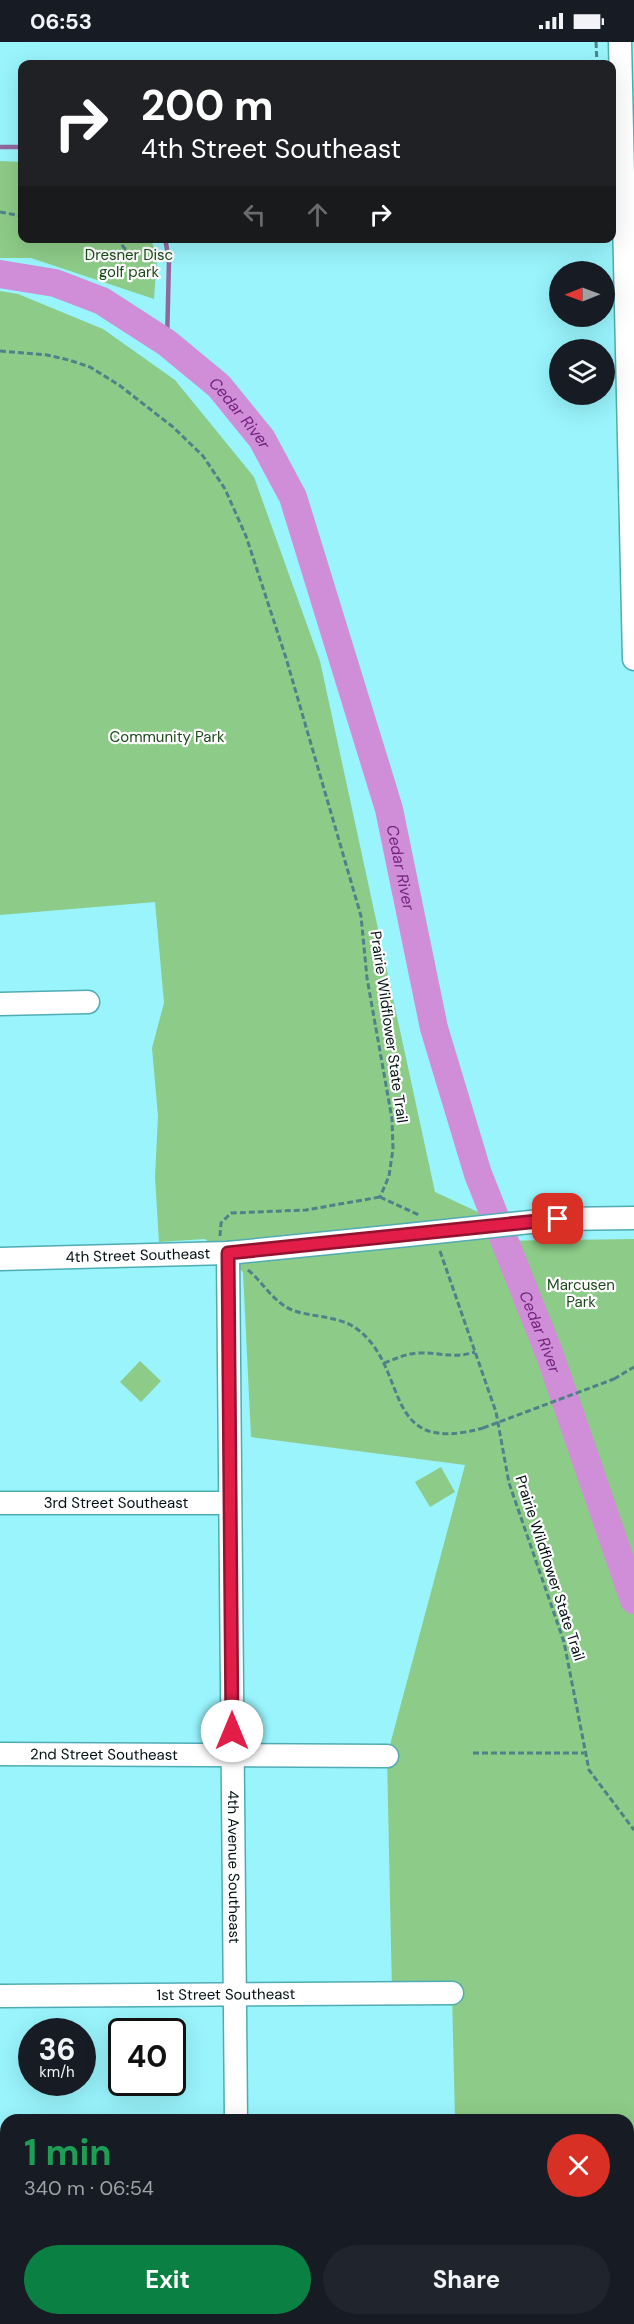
<!DOCTYPE html>
<meta charset="utf-8">
<style>
:root{--surface:#171b24;--page:#20242c;--text:#f1f3f6;--muted:#9ea1a6;--accent:#0b8043}
body{margin:0;font-family:"DM Sans",sans-serif;background:var(--page);color:var(--text);height:100vh;display:flex;flex-direction:column;font-size:22px;white-space:nowrap}
*{box-sizing:border-box;margin:0}
p{font-size:20px;color:var(--muted)}
.icon{flex:none;width:33px;height:33px;fill:none;stroke:currentColor;stroke-width:2;stroke-linecap:round;stroke-linejoin:round}
.map{position:relative;flex:1;overflow:hidden}
.side{position:absolute;left:0px;top:2072px;width:634px;height:212px;display:flex;flex-direction:column;background:var(--surface);border-radius:18px 18px 0 0;box-shadow:0 6px 24px #0002}
.side>*{flex:none}
.hud{position:absolute;left:18px;top:18px;width:598px;height:183px;border-radius:12px;box-shadow:0 6px 24px #0002;background:#202124;color:#fff;overflow:hidden}
.needle{width:39px;rotate:269deg}
.fabs{position:absolute;left:549px;top:219px;display:grid;gap:12px}
.fabs a{display:grid;place-items:center;width:66px;height:66px;border-radius:50%;background:var(--surface);box-shadow:0 6px 24px #0002;font-size:30px}
.speed{position:absolute;left:18px;top:1976px;display:flex;gap:12px;font-size:30px;font-weight:700;text-align:center}
.speed>*{display:grid;place-content:center;width:78px;height:78px;border-radius:50%;background:var(--surface);box-shadow:0 6px 24px #0002;line-height:1}
.speed small{font-size:15px;font-weight:400}
.speed .limit{border:3px solid #111;border-radius:9px;background:#fff;color:#111}
.pin{position:absolute;display:grid;place-items:center;width:51px;height:51px;color:#fff;margin:-26px;border-radius:12px;box-shadow:0 3px 9px #0006}
.me{position:absolute;width:66px;margin:-33px;rotate:0deg;stroke-linejoin:round;filter:drop-shadow(0 0 4px #0008)}
.turn{display:flex;align-items:center;gap:21px;height:126px;padding:0 24px;font-size:27px}
.turn .icon{width:78px;height:78px;stroke-width:2.5}
.turn b{display:block;font-size:42px;line-height:51px}
.lanes{display:flex;align-items:center;height:57px;padding:0 24px;background:#0003;justify-content:center;gap:30px;direction:ltr}
.lanes .off{opacity:.35}
.round{display:grid;place-items:center;flex:none;width:63px;height:63px;border-radius:32px;background:var(--page)}
.overview{display:flex;align-items:center;justify-content:space-between;height:102px;padding:0 24px}
h1{font-size:36px;font-weight:700;line-height:45px;color:#1e9e55}
.action{display:flex;gap:12px;margin-top:auto;padding:12px 24px}
.action a{flex:1;height:69px;border-radius:36px;background:var(--accent);color:#fff;font-size:24px;font-weight:700;line-height:69px;text-align:center}
.action a+a{background:var(--page);color:var(--text)}
.status{display:flex;justify-content:space-between;align-items:center;height:42px;padding:0 30px;background:var(--surface);direction:ltr}
.status svg{height:16px;fill:currentColor}
.map>svg:first-child{display:block}
.green{fill:#8dcb88}
.lines{fill:none;stroke-linecap:round;stroke-linejoin:round}
.stream{stroke:#92679c;stroke-width:4.5}
.river{stroke:#d08dd8;stroke-width:28}
.minor-casing{stroke:#4facb4;stroke-width:25}
.path{stroke:#4d8388;stroke-width:3;stroke-dasharray:6 3;stroke-linecap:butt}
.minor{stroke:#fff;stroke-width:22}
.minor-bridge-casing{stroke:#4facb4;stroke-width:25;stroke-linecap:butt}
.path-bridge{stroke:#4d8388;stroke-width:3;stroke-dasharray:6 3;stroke-linecap:butt}
.minor-bridge{stroke:#fff;stroke-width:22}
.route-casing{stroke:#92132f;stroke-width:15}
.route{stroke:#e11d48;stroke-width:10}
.labels{text-anchor:middle;dominant-baseline:central;stroke-width:4.5;stroke-linejoin:round;paint-order:stroke}
.park-label{font-size:15px;fill:#1a4a19;stroke:#fff}
.street-label{font-size:15px;fill:#000f11;stroke:#fff}
.water-label{font-size:16px;font-style:italic;fill:#73237d;stroke:#fff}
</style>
<div class="status"><b>06:53</b><svg viewBox="0 0 49 12"><path d="M0 12V9h3v3zM5 12V6h3v6zM10 12V3h3v9zM15 12V0h3v12zM26 1h20v11H26zM47 4h2v5h-2z"/></svg></div>
<div class="map">
<svg width="634" height="2282" viewBox="0 0 634 2282">
<rect width="100%" height="100%" fill="#99f4fc"/>
<g class="green">
<polygon points="0,119 22,120 22,196 151,197 157,216 154,257 31,216 0,216"/>
<polygon points="0,249 18,252 103,287 175,338 254,435 320,619 435,1150 493,1177 498,1199 634,1197 634,2282 371,2282 371,2277 628,2277 628,2078 455,2077 452,1951 392,1952 387,1714 465,1423 251,1395 243,1230 205,1197 159,1200 155,1135 158,1074 152,1006 164,961 155,860 0,873"/>
<polygon points="140,1319 161,1339 141,1360 120,1340"/>
<polygon points="441,1425 455,1450 430,1465 415,1440"/>
</g>
<g class="lines">
<g class="stream">
<polyline points="0,105 22,105"/>
<polyline points="165,196 169,218 167,301"/>
</g>
<path class="river" id="s1" d="M0,232l55,9 47,18 65,42 52,43 43,53 31,58 96,312 45,219 44,146 72,181 84,245"/>
<defs>
<g id="minor">
<polyline points="620,0 634,617"/>
<polyline points="0,962 88,960"/>
<polyline points="558,1177 634,1176"/>
<path id="s2" d="M228,1211l8,867"/>
<path id="s3" d="M0,1217l228,-6 180,-18"/>
<path id="s4" d="M0,1461h230"/>
<path id="s5" d="M0,1712l387,2"/>
<path id="s6" d="M0,1954l452,-3"/>
<polyline points="628,2184 634,2184"/>
<polyline points="0,2194 6,2194"/>
</g>
</defs>
<use href="#minor" class="minor-casing"/>
<g class="path">
<polyline points="596,0 597,22"/>
<polyline points="0,170 22,174"/>
<polyline points="116,196 133,216"/>
<polyline points="0,309 47,313 69,318 90,325 119,343 173,385 203,414 225,447 246,494 286,616 361,874 367,936 392,1077 393,1107 389,1134 380,1155"/>
<polyline points="380,1155 419,1173"/>
<polyline points="220,1194 221,1181 231,1171 306,1168 380,1155"/>
<polyline points="440,1209 496,1370 509,1441 564,1600 589,1728 634,1788"/>
<path d="M248,1228c15,12 25,32 44,40 21,8 46,5 65,19 54,40 22,128 126,99"/>
<path d="M384,1321c11,-4 21,-9 33,-10 21,-1 37,6 58,-1"/>
<polyline points="614,1337 634,1325"/>
<polyline points="473,1711 584,1711"/>
</g>
<use href="#minor" class="minor"/>
<defs>
<polyline id="minor-bridge" points="408,1193 558,1177"/>
</defs>
<use href="#minor-bridge" class="minor-bridge-casing"/>
<polyline class="path-bridge" points="483,1386 614,1337"/>
<use href="#minor-bridge" class="minor-bridge"/>
</g>
<g class="lines">
<defs>
<polyline id="route" points="232,1689 228,1211 558,1177"/>
</defs>
<use href="#route" class="route-casing"/>
<use href="#route" class="route"/>
</g>
<g class="labels">
<g class="park-label">
<text x="129" y="213">Dresner Disc<tspan x="129" dy="17">golf park</tspan></text>
<text x="167" y="695">Community Park</text>
<text x="581" y="1243">Marcusen<tspan x="581" dy="17">Park</tspan></text>
</g>
<g class="street-label">
<text transform="translate(389 985) rotate(82)">Prairie Wildflower State Trail</text>
<text stroke="none"><textPath href="#s3" startOffset="138">4th Street Southeast</textPath></text>
<text stroke="none"><textPath href="#s4" startOffset="116">3rd Street Southeast</textPath></text>
<text transform="translate(550 1526) rotate(72)">Prairie Wildflower State Trail</text>
<text stroke="none"><textPath href="#s5" startOffset="104">2nd Street Southeast</textPath></text>
<text stroke="none"><textPath href="#s2" startOffset="614">4th Avenue Southeast</textPath></text>
<text stroke="none"><textPath href="#s6" startOffset="226">1st Street Southeast</textPath></text>
</g>
<g class="water-label">
<text stroke="none"><textPath href="#s1" startOffset="285">Cedar River</textPath></text>
<text stroke="none"><textPath href="#s1" startOffset="771">Cedar River</textPath></text>
<text stroke="none"><textPath href="#s1" startOffset="1257">Cedar River</textPath></text>
</g>
</g>
</svg>
<div class="fabs">
<a><svg class="needle" viewBox="-14 -14 28 28"><path d="M0-13l5 13h-10z" fill="#e53935"/><path d="M0 13l5-13h-10z" fill="#9ea1a6"/></svg></a>
<a><svg class="icon" aria-label="layers" viewBox="0 0 24 24"><path d="M12 4l9 5-9 5-9-5zM3 14l9 5 9-5"/></svg></a>
</div>
<div class="speed"><div>36<small>km/h</small></div><div class="limit">40</div></div>
<div class="pin" style="left:558px;top:1177px;background:#d93025"><svg class="icon" aria-label="arrive" viewBox="0 0 24 24"><path d="M6 21V4h12l-3 4 3 4H6"/></svg></div>
<svg class="me" style="left:232px;top:1689px" viewBox="-20 -20 40 40"><circle r="19" fill="#fff"/><path d="M0-13L10 11 0 6-10 11z" fill="#e11d48"/></svg>
<div class="hud">
<div class="turn"><svg class="icon" aria-label="right" viewBox="0 0 24 24"><path d="M7 20v-9h11M14 6l5 5-5 5"/></svg><div><b>200 m</b>4th Street Southeast</div></div>
<div class="lanes"><svg class="icon off" aria-label="left" viewBox="0 0 24 24"><path d="M17 20v-9H6M10 6l-5 5 5 5"/></svg><svg class="icon off" aria-label="ahead" viewBox="0 0 24 24"><path d="M12 20V5M6 11l6-6 6 6"/></svg><svg class="icon" aria-label="right" viewBox="0 0 24 24"><path d="M7 20v-9h11M14 6l5 5-5 5"/></svg></div>
</div>
<section class="side">
<div class="overview"><div><h1>1 min</h1><p>340 m · 06:54</p></div><a class="round" style="background:#d93025;color:#fff"><svg class="icon" aria-label="close" viewBox="0 0 24 24"><path d="M6 6l12 12M18 6L6 18"/></svg></a></div>
<div class="action"><a>Exit</a><a>Share</a></div>
</section>
</div>
